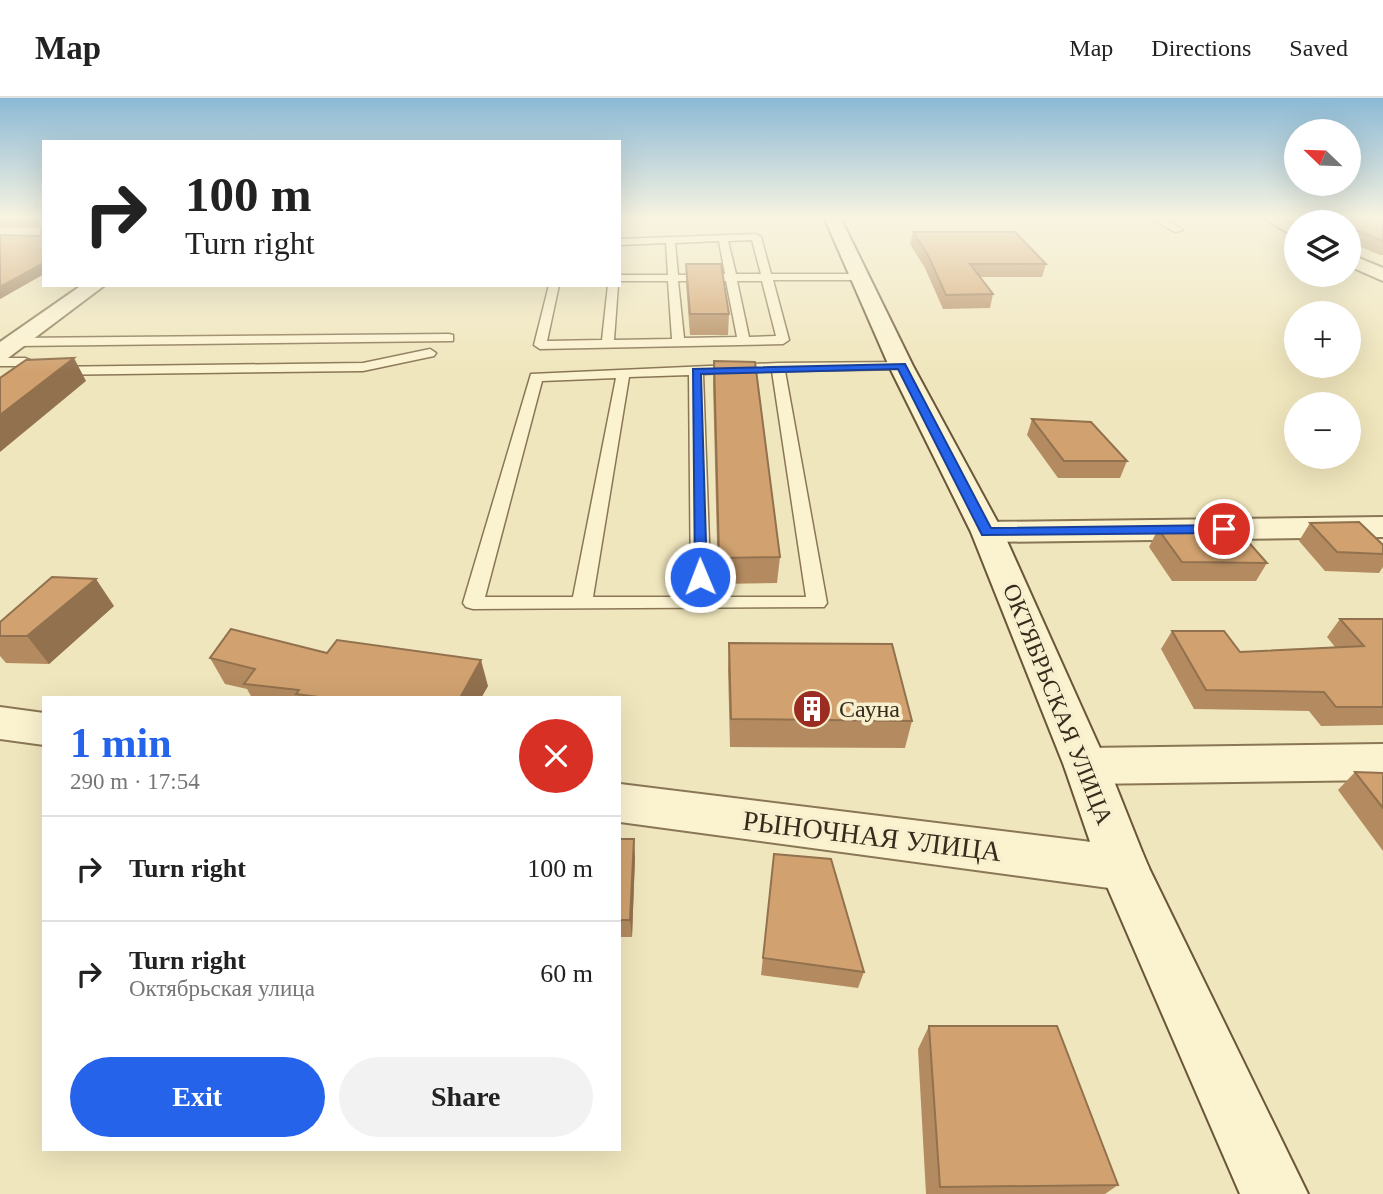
<!DOCTYPE html>
<meta charset="utf-8">
<style>
:root{--surface:#fff;--page:#f2f2f2;--text:#222;--muted:#767676;--line:#e0e0e0;--accent:#2563eb}
body{margin:0;font-family:"Times New Roman",serif;background:var(--page);color:var(--text);height:100vh;display:flex;flex-direction:column;font-size:26px;white-space:nowrap}
*{box-sizing:border-box;margin:0}
p{font-size:23px;color:var(--muted)}
.icon{flex:none;width:38px;height:38px;fill:none;stroke:currentColor;stroke-width:2;stroke-linecap:round;stroke-linejoin:round}
.map{position:relative;flex:1;overflow:hidden}
.panel{position:absolute;left:42px;top:598px;width:579px;height:455px;display:flex;flex-direction:column;background:var(--surface);border-radius:0px;box-shadow:0 7px 28px #0002}
.panel>*{flex:none}
.guide{position:absolute;left:42px;top:42px;width:579px;height:147px;border-radius:0px;box-shadow:0 7px 28px #0002;background:#fff;color:var(--text);overflow:hidden}
.needle{width:46px;rotate:293deg}
.controls{position:absolute;left:1284px;top:21px;display:grid;gap:14px}
.controls a{display:grid;place-items:center;width:77px;height:77px;border-radius:50%;background:var(--surface);box-shadow:0 7px 28px #0002;font-size:35px}
.pin{position:absolute;display:grid;place-items:center;width:60px;height:60px;color:#fff;margin:-30px;border:4px solid #fff;border-radius:50%;box-shadow:0 2px 7px #0007}
.me{position:absolute;width:77px;margin:-38px;rotate:359deg;stroke-linejoin:round;filter:drop-shadow(0 0 5px #0008)}
.turn{display:flex;align-items:center;gap:24px;height:147px;padding:0 28px;font-size:32px}
.turn .icon{width:91px;height:91px;stroke-width:2.5}
.turn b{display:block;font-size:49px;line-height:60px}
.round{display:grid;place-items:center;flex:none;width:74px;height:74px;border-radius:37px;background:var(--page)}
.overview{display:flex;align-items:center;justify-content:space-between;height:119px;padding:0 28px}
h1{font-size:42px;font-weight:600;line-height:52px;color:var(--accent)}
.action{display:flex;gap:14px;margin-top:auto;padding:14px 28px}
.action a{flex:1;height:80px;border-radius:42px;background:var(--accent);color:#fff;font-size:28px;font-weight:600;line-height:80px;text-align:center}
.action a+a{background:var(--page);color:var(--text)}
ul{padding:0;list-style:none}
li{display:flex;align-items:center;gap:21px;height:105px;padding:0 28px;border-top:2px solid var(--line)}
li div{flex:1}
li b{display:block;font-size:26px}
li em{font-style:normal}
header{display:flex;align-items:center;gap:42px;box-sizing:border-box;height:98px;padding:0 35px;background:var(--surface);border-bottom:2px solid var(--line)}
header strong{font-size:33px}
nav{display:flex;gap:38px;margin-inline-start:auto;font-size:24px}
.map>svg:first-child{display:block}
.lines{fill:none;stroke-linecap:round;stroke-linejoin:round}
.lane-casing{stroke:#897655;stroke-width:3}
.street-casing{stroke:#897655;stroke-width:4}
.secondary-casing{stroke:#6a5639;stroke-width:4}
.lane{fill:#fbf2d0;fill-rule:evenodd}
.street{fill:#fbf2d0;fill-rule:evenodd}
.secondary{fill:#fbf2d0;fill-rule:evenodd}
.wall{fill:#b48b60}
.shaded-wall{fill:#92714e}
.building{fill:#d1a270;stroke:#92714e;stroke-width:2}
.route{fill:#2563eb;stroke:#184099;stroke-width:2}
.labels{text-anchor:middle;dominant-baseline:central;stroke-width:7;stroke-linejoin:round;paint-order:stroke}
.street-label{font-size:24px;fill:#372b1b;stroke:#f7efcd}
.poi-label{font-size:24px;fill:#372b1b;stroke:#f7efcd;text-anchor:start}
.near-street-label{font-size:28px;fill:#372b1b;stroke:#f7efcd}
</style>
<header>
<strong>Map</strong>
<nav><a>Map</a><a>Directions</a><a>Saved</a></nav>
</header>
<div class="map">
<svg width="1383" height="1096" viewBox="0 0 1383 1096">
<rect width="100%" height="100%" fill="#f0e6bd"/>
<g class="lines">
<defs>
<g id="lane">
<polygon points="1148,119 1160,119 1183,132 1175,134"/>
<path d="M756,136l5,3 10,37h90l5,3 -5,3h-88l16,60 -6,4 -243,5 -6,-4 15,-60h10l-12,56 55,-1 6,-55h10l-4,55 58,-1 -4,-58h-48v-6h48l-2,-32 -46,2v-6zM752,142l9,34h-25l-8,-33zM719,143l6,33 -47,1 -3,-32zM678,183h48l11,56 -53,1zM737,183h25l14,55 -27,1z"/>
<polygon points="449,236 453,237 453,243 16,248 10,244 16,240"/>
<polygon points="430,251 436,255 434,258 363,273 44,277 23,268 0,268 0,260 25,260 46,269 363,265"/>
<path d="M901,264l5,1v6l-121,2 42,232 -3,4 -351,2 -7,-2 -3,-4 68,-229 247,-11zM772,273l34,226h-95l-8,-223zM689,277l2,222h-98l36,-220zM616,280l-43,219h-88l57,-216z"/>
</g>
<g id="street">
<polygon points="1261,119 1282,119 1297,128 1297,140"/>
<polygon points="1349,156 1383,170 1383,183 1349,168"/>
<polygon points="82,187 105,187 8,260 0,262 0,244"/>
<polygon points="1383,419 1383,439 987,444 976,441 971,434 976,427 987,424"/>
<polygon points="0,609 44,615 44,647 0,641"/>
<polygon points="1383,646 1383,682 1086,686 1070,681 1064,668 1070,655 1086,650"/>
<polygon points="620,686 1124,748 1142,754 1149,770 1142,786 1124,792 620,724"/>
</g>
<polygon id="secondary" points="824,119 840,119 913,268 1003,434 1108,668 1147,766 1308,1096 1240,1096 1099,770 1064,668 971,434 889,268"/>
</defs>
<use href="#lane" class="lane-casing"/>
<use href="#street" class="street-casing"/>
<use href="#secondary" class="secondary-casing"/>
<use href="#lane" class="lane"/>
<use href="#street" class="street"/>
<use href="#secondary" class="secondary"/>
</g>
<g class="wall">
<polygon points="0,119 44,119 44,176 0,201 0,137 40,138 42,130 0,130"/>
<polygon points="1304,119 1383,119 1383,157 1380,157 1349,144 1349,124 1305,124 1302,123"/>
<polygon points="913,134 1046,166 1042,179 980,179 993,196 990,210 943,211 925,170 910,146"/>
<polygon points="686,166 729,216 728,237 690,237 686,186"/>
<polygon points="714,263 780,459 777,485 718,486 713,286"/>
<polygon points="1032,321 1127,363 1120,380 1058,380 1027,337"/>
<polygon points="1310,425 1383,456 1383,469 1379,475 1325,473 1299,443"/>
<polygon points="1158,431 1267,465 1256,483 1172,483 1149,449"/>
<polygon points="114,508 49,566 6,565 0,558 0,524"/>
<polygon points="1340,521 1383,521 1383,627 1321,628 1309,613 1194,611 1161,551 1172,533 1240,554 1335,549 1327,539"/>
<polygon points="729,545 912,623 905,650 730,649 728,572"/>
<polygon points="327,555 488,588 481,600 252,600 247,591 225,586 210,560"/>
<polygon points="1355,674 1383,675 1383,753 1338,692"/>
<polygon points="620,741 635,759 632,839 620,839"/>
<polygon points="774,756 864,874 858,890 761,877"/>
<polygon points="929,928 1118,1087 1105,1096 926,1096 918,951"/>
</g>
<g class="shaded-wall">
<polygon points="44,165 44,176 0,201 0,189"/>
<polygon points="74,260 86,283 0,354 0,317"/>
<polygon points="96,481 114,508 49,566 27,538"/>
<polygon points="481,562 488,588 481,600 460,600"/>
<polygon points="634,741 635,759 632,839 630,822"/>
</g>
<g class="building">
<polygon points="0,119 44,119 44,165 0,189 0,137 40,138 43,125 40,123 0,123"/>
<polygon points="1327,119 1383,119 1383,143 1349,129 1349,124 1338,124"/>
<polygon points="913,134 1015,134 1046,166 970,166 993,196 946,197 928,157"/>
<polygon points="686,166 721,166 729,216 690,216"/>
<polygon points="74,260 0,317 0,280 26,262"/>
<polygon points="714,263 755,264 780,459 719,460"/>
<polygon points="1032,321 1091,324 1127,363 1064,363"/>
<polygon points="1359,424 1383,447 1383,456 1337,454 1310,425"/>
<polygon points="1158,431 1237,431 1267,465 1182,464"/>
<polygon points="52,479 96,481 27,538 0,538 0,524"/>
<polygon points="1340,521 1383,521 1383,609 1336,609 1324,594 1206,592 1172,533 1224,533 1240,554 1364,548"/>
<polygon points="231,531 327,555 337,542 481,562 460,600 326,600 296,596 299,592 244,586 255,571 210,560"/>
<polygon points="729,545 892,546 912,623 731,621"/>
<polygon points="1355,674 1383,675 1383,710"/>
<polygon points="620,741 634,741 630,822 620,822"/>
<polygon points="774,756 831,761 864,874 763,860"/>
<polygon points="929,928 1057,928 1118,1087 940,1089"/>
</g>
<linearGradient id="sky" x2="0" y2="1"><stop stop-color="#8bb9d6"/><stop offset="0.44" stop-color="#f8f4e1"/><stop offset="1" stop-color="#f8f4e1" stop-opacity="0"/></linearGradient>
<rect width="1383" height="273" fill="url(#sky)"/>
<polygon class="route" points="905,266 991,430 1224,427 1231,431 1224,435 982,437 898,271 701,276 707,479 705,482 695,482 693,271"/>
<defs>
<symbol id="building-disc" viewBox="-11 -11 22 22"><circle r="9.5" fill="#9b2c22" stroke="#f7efcd"/><path d="M-4-6H4V6H1V3H-1V6H-4ZM-2.5-4.3h1.7v1.8h-1.7ZM.8-4.3h1.7v1.8H.8ZM-2.5-1h1.7V.8h-1.7ZM.8-1h1.7V.8H.8Z" fill="#fff"/></symbol>
</defs>
<g fill-rule="evenodd">
<use href="#building-disc" x="790" y="589" width="44" height="44"/>
</g>
<g class="labels">
<g class="street-label">
<text transform="translate(1058 606) rotate(68)">ОКТЯБРЬСКАЯ УЛИЦА</text>
</g>
<g class="poi-label">
<text x="839" y="611">Сауна</text>
</g>
<g class="near-street-label">
<text transform="translate(872 738) rotate(7)">РЫНОЧНАЯ УЛИЦА</text>
</g>
</g>
</svg>
<div class="controls">
<a><svg class="needle" viewBox="-14 -14 28 28"><path d="M0-13l5 13h-10z" fill="#e53935"/><path d="M0 13l5-13h-10z" fill="#767676"/></svg></a>
<a><svg class="icon" aria-label="layers" viewBox="0 0 24 24"><path d="M12 4l9 5-9 5-9-5zM3 14l9 5 9-5"/></svg></a>
<a>+</a>
<a>−</a>
</div>
<div class="pin" style="left:1224px;top:431px;background:#d93025"><svg class="icon" aria-label="arrive" viewBox="0 0 24 24"><path d="M6 21V4h12l-3 4 3 4H6"/></svg></div>
<svg class="me" style="left:700px;top:479px" viewBox="-20 -20 40 40"><circle r="17" fill="#2563eb" stroke="#fff" stroke-width="3"/><path d="M0-11L8 9 0 5-8 9z" fill="#fff"/></svg>
<div class="guide">
<div class="turn"><svg class="icon" aria-label="right" viewBox="0 0 24 24"><path d="M7 20v-9h11M14 6l5 5-5 5"/></svg><div><b>100 m</b>Turn right</div></div>
</div>
<section class="panel">
<div class="overview"><div><h1>1 min</h1><p>290 m · 17:54</p></div><a class="round" style="background:#d93025;color:#fff"><svg class="icon" aria-label="close" viewBox="0 0 24 24"><path d="M6 6l12 12M18 6L6 18"/></svg></a></div>
<ul>
<li><svg class="icon" aria-label="right" viewBox="0 0 24 24"><path d="M7 20v-9h11M14 6l5 5-5 5"/></svg><div><b>Turn right</b></div><em>100 m</em></li>
<li><svg class="icon" aria-label="right" viewBox="0 0 24 24"><path d="M7 20v-9h11M14 6l5 5-5 5"/></svg><div><b>Turn right</b><p>Октябрьская улица</p></div><em>60 m</em></li>
</ul>
<div class="action"><a>Exit</a><a>Share</a></div>
</section>
</div>
